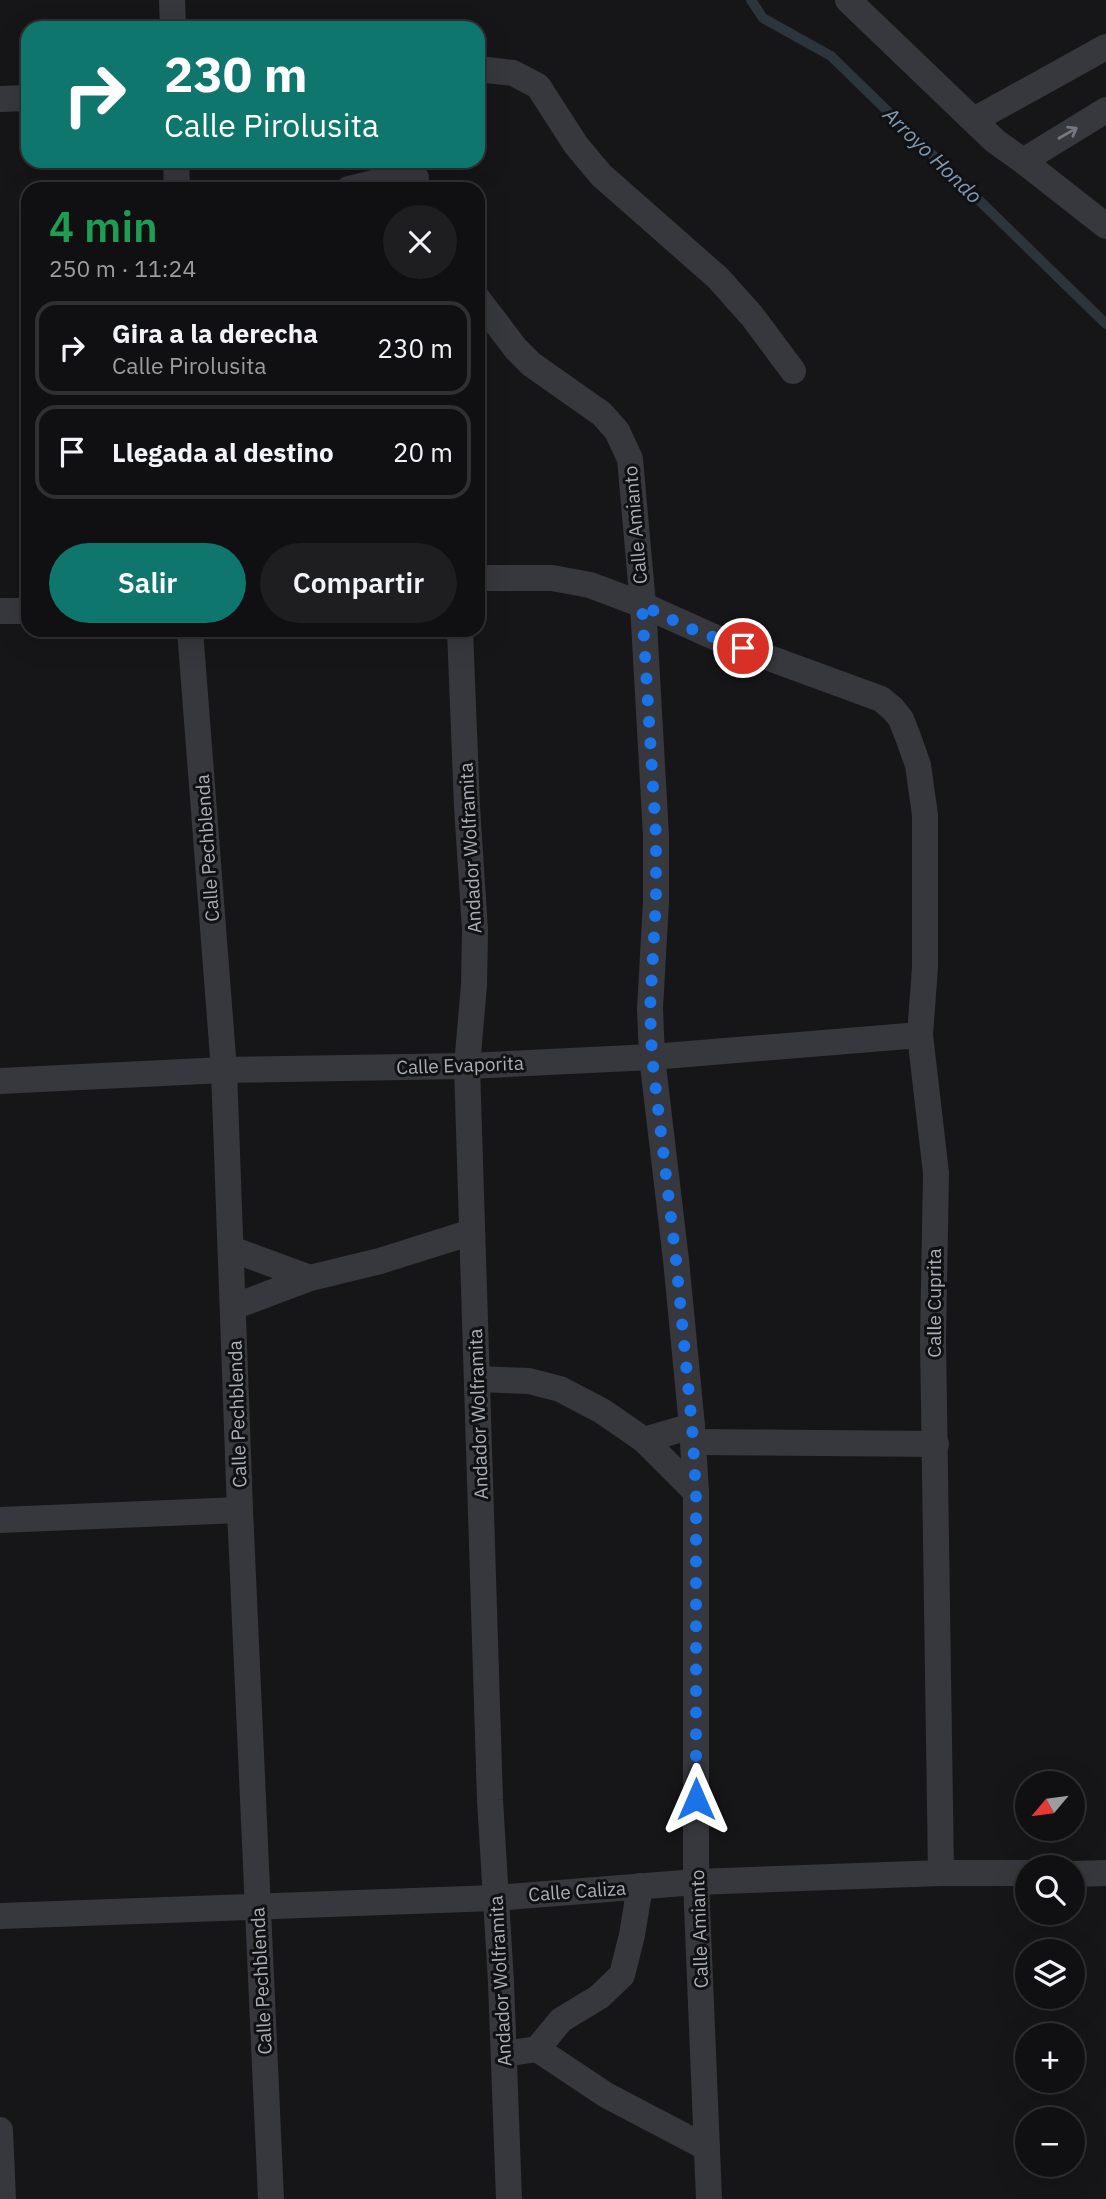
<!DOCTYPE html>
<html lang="es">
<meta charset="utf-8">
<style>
:root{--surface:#101012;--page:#1e1e20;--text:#f1f3f6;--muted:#9c9d9f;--line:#303032;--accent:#0f766e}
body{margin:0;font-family:"IBM Plex Sans",sans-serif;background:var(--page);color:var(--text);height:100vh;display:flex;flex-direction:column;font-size:26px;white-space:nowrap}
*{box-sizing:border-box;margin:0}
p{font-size:23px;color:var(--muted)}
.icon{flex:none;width:38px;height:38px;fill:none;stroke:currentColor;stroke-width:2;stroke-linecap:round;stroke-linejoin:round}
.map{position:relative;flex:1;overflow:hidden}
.panel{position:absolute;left:21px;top:182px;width:464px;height:455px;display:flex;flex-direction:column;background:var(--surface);border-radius:21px;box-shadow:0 7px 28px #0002,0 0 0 2px var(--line)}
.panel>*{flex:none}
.banner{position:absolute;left:21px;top:21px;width:464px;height:147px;border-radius:21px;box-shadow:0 7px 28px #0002,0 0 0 2px var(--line);background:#0f766e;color:#fff;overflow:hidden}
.needle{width:46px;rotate:241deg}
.fabs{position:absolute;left:1015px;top:1771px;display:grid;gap:14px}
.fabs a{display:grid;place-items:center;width:70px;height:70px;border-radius:50%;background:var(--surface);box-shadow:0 7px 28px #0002,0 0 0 2px var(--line);font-size:35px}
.pin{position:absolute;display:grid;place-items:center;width:60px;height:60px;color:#fff;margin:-30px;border:4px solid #fff;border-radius:50%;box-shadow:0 2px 7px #0007}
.me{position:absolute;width:77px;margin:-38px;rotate:0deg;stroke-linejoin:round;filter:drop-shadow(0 0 5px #0008)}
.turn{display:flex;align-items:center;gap:24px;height:147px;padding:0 28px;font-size:32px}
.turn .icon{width:91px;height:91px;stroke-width:2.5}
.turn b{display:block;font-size:49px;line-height:60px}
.round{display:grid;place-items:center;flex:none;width:74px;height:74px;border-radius:37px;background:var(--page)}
.headline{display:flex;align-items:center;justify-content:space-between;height:119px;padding:0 28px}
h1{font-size:42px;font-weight:600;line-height:52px;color:#1e9e55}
.button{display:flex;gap:14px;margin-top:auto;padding:14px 28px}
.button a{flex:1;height:80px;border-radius:42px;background:var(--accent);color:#fff;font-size:28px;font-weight:600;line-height:80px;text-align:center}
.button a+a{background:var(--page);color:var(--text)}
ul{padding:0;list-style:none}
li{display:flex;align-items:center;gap:21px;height:94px;margin:0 14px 10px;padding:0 14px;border:4px solid var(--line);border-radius:21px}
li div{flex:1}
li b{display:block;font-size:26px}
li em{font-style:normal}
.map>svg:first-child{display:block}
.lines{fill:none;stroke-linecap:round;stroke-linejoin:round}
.stream{stroke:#2c353c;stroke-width:10}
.street{stroke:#37383d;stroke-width:26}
.oneway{stroke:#757881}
.route{stroke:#1a73e8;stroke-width:12;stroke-dasharray:0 21.6}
.labels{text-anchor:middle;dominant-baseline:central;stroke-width:6;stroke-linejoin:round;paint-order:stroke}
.street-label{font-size:19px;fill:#a8adb8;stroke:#111113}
.water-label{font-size:21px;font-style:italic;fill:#7f9bb3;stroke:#111113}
</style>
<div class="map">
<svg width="1106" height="2199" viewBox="0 0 1106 2199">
<rect width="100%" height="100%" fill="#161618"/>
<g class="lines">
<polyline class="stream" points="751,0 763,18 831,56 1106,324"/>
<g class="street">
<polyline points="172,0 173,28"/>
<polyline points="848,0 995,141 1023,161 1106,110"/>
<polyline points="478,69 513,73 538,86 576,145 601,175 718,278 752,316 793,371"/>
<polyline points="0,99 28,98"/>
<polyline points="974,120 1106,47"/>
<polyline points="176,161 177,189"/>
<polyline points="1023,161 1106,226"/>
<polyline points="349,189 378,182 416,178"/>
<polyline points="478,299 516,349 531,364 602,414 617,431 630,459 643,605 656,836 656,901 650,1009 652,1057 676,1260 692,1426 696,1492 696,1882 709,2199"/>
<polyline points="478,578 552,578 590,585 643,605 723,641 881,699 893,709 901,719 908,737 918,765 925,815 925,967 920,1035 936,1173 933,1340 941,1873"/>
<polyline points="0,611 28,611"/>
<polyline points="190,630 224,1070 240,1510 271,2199"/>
<polyline points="460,630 467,807 475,930 474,985 467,1066 490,1800 501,1982 509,2199"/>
<polyline points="0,1081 224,1070 467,1066 652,1057 920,1035"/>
<polyline points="231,1249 310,1278 380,1261 472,1232"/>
<polyline points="233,1307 310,1278"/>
<polyline points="477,1379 529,1381 560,1389 602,1411 644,1440 696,1492"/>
<polyline points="644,1440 692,1426"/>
<polyline points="693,1442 936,1444"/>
<polyline points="0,1520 240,1510"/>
<polyline points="1073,1874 1106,1873"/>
<polyline points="0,1916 495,1898 696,1882 941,1873 1027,1873"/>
<polyline points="537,2049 606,2095 707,2148"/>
<polyline points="504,2054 537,2049 561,2020 599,1997 622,1975 632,1935 640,1886"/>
<polyline points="0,2130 3,2199"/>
</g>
</g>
<defs><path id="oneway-shaft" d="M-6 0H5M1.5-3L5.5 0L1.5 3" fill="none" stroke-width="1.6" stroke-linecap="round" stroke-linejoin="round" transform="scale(1.75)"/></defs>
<use class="oneway" href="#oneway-shaft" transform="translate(1068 133) rotate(-30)"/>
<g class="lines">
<polyline class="route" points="696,1799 696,1492 692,1426 676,1260 652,1057 650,1009 656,901 656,836 642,605 689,628 743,648"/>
</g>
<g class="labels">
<g class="street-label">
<text transform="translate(635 525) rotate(-95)">Calle Amianto</text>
<text transform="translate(207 848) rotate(-94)">Calle Pechblenda</text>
<text transform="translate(470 848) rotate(-93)">Andador Wolframita</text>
<text transform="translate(460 1065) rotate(-2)">Calle Evaporita</text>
<text transform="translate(934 1303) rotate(-90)">Calle Cuprita</text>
<text transform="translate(237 1414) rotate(-92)">Calle Pechblenda</text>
<text transform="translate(478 1414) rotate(-92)">Andador Wolframita</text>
<text transform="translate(577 1891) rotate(-4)">Calle Caliza</text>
<text transform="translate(699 1929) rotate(-92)">Calle Amianto</text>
<text transform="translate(261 1981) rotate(-93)">Calle Pechblenda</text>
<text transform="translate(500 1981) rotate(-93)">Andador Wolframita</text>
</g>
<g class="water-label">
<text transform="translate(933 155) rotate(44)">Arroyo Hondo</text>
</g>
</g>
</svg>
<div class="fabs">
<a><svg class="needle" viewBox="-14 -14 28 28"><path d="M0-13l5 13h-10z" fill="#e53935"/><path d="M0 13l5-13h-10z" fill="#9c9d9f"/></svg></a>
<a><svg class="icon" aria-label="search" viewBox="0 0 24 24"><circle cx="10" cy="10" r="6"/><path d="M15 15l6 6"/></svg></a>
<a><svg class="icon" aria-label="layers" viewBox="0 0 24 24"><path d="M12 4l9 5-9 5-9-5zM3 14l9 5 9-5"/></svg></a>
<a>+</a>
<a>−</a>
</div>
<div class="pin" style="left:743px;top:648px;background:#d93025"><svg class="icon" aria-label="arrive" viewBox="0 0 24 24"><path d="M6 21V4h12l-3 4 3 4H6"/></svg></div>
<svg class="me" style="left:696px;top:1799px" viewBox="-20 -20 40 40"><path d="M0-17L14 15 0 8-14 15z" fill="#1a73e8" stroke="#fff" stroke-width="4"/></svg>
<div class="banner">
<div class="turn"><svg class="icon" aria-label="right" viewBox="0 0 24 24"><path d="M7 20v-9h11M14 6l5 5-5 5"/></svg><div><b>230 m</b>Calle Pirolusita</div></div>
</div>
<section class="panel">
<div class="headline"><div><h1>4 min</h1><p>250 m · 11:24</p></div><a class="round"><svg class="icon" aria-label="close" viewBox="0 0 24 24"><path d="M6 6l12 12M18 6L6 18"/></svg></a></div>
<ul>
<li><svg class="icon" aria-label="right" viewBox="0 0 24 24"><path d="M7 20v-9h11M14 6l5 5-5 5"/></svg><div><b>Gira a la derecha</b><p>Calle Pirolusita</p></div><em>230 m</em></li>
<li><svg class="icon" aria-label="arrive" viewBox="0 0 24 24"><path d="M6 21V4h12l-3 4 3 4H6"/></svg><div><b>Llegada al destino</b></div><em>20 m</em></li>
</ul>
<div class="button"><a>Salir</a><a>Compartir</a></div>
</section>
</div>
